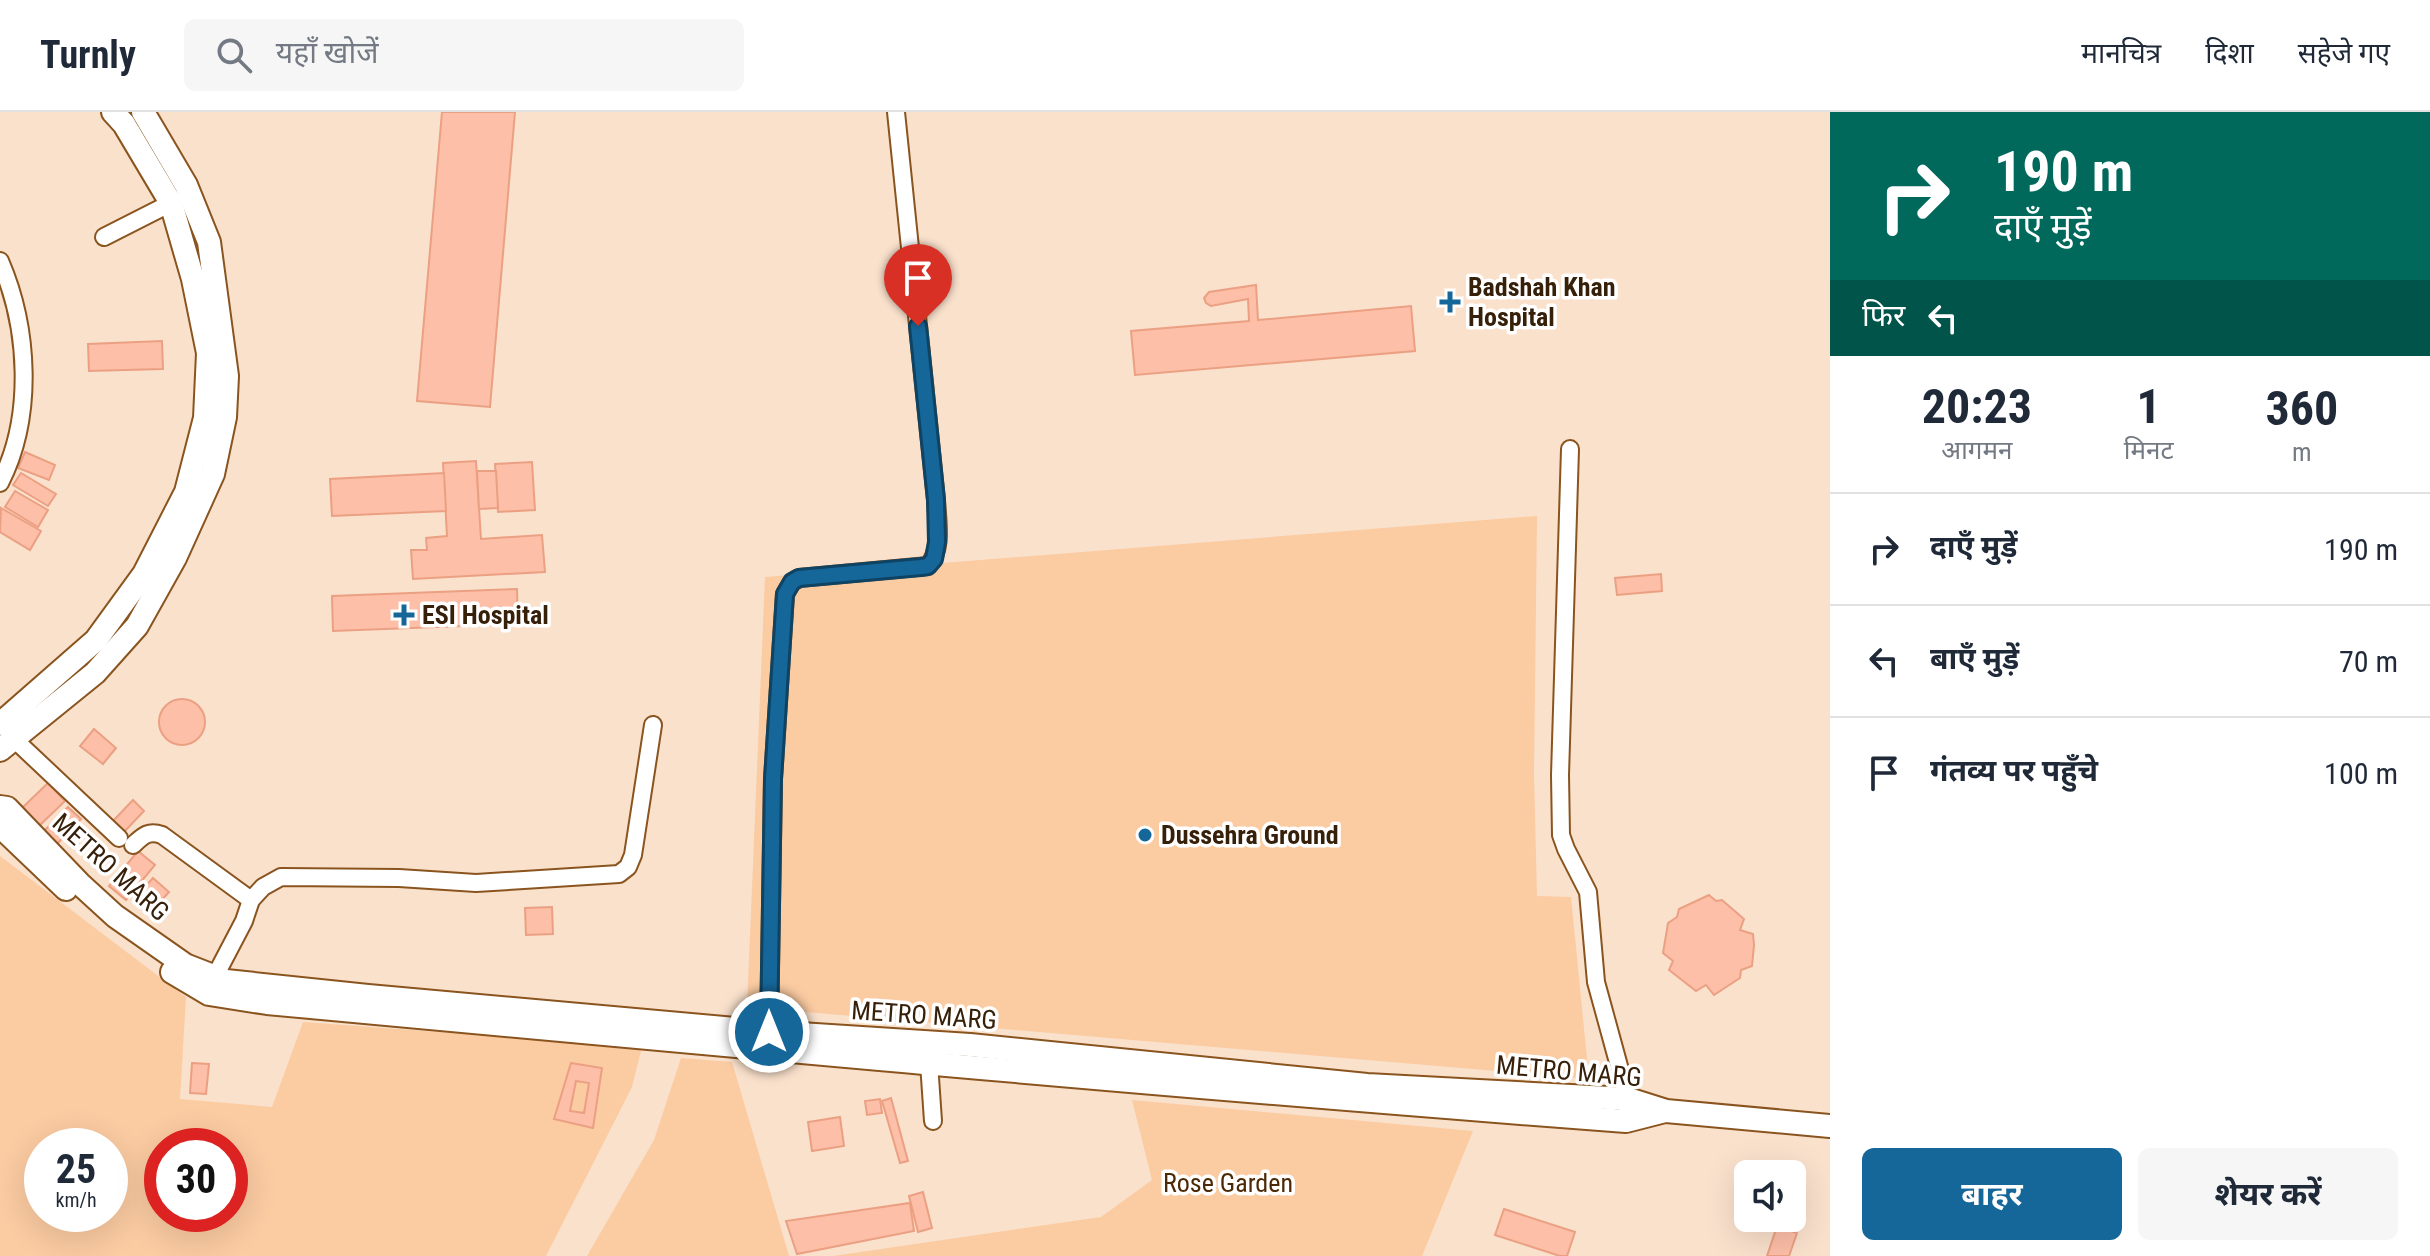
<!DOCTYPE html>
<html lang="hi">
<meta charset="utf-8">
<style>
:root{--surface:#fff;--page:#f6f6f7;--text:#1f2937;--muted:#747a83;--line:#e0e1e3;--accent:#166799}
body{margin:0;font-family:"Roboto Condensed","Noto Sans Devanagari",sans-serif;background:var(--page);color:var(--text);height:100vh;display:flex;flex-direction:column;font-size:30px;white-space:nowrap}
*{box-sizing:border-box;margin:0}
p{font-size:26px;color:var(--muted)}
.icon{flex:none;width:44px;height:44px;fill:none;stroke:currentColor;stroke-width:2;stroke-linecap:round;stroke-linejoin:round}
.map{position:relative;flex:1;overflow:hidden}
.sheet{display:flex;flex-direction:column;background:var(--surface);width:600px}
.sheet>*{flex:none}
.hud{background:#00695c;color:#fff;overflow:hidden}
.tools{position:absolute;left:1734px;top:1048px;display:grid;gap:16px}
.tools a{display:grid;place-items:center;width:72px;height:72px;border-radius:12px;background:var(--surface);box-shadow:0 8px 32px #0002;font-size:40px}
.speed{position:absolute;left:24px;top:1016px;display:flex;gap:16px;font-size:40px;font-weight:700;text-align:center}
.speed>*{display:grid;place-content:center;width:104px;height:104px;border-radius:50%;background:var(--surface);box-shadow:0 8px 32px #0002;line-height:1}
.speed small{font-size:20px;font-weight:400}
.speed .limit{border:12px solid #d22;background:#fff;color:#111}
.pin{position:absolute;display:grid;place-items:center;width:68px;height:68px;color:#fff;margin:-82px -34px;border-radius:50% 50% 50% 0;rotate:-45deg;box-shadow:0 0 8px #0007}
.pin .icon{rotate:45deg}
.me{position:absolute;width:88px;margin:-44px;rotate:0deg;stroke-linejoin:round;filter:drop-shadow(0 0 6px #0008)}
.turn{display:flex;align-items:center;gap:28px;height:168px;padding:0 32px;font-size:36px}
.turn .icon{width:104px;height:104px;stroke-width:2.5}
.turn b{display:block;font-size:56px;line-height:68px}
.then{display:flex;align-items:center;height:76px;padding:0 32px;background:#0003;gap:16px;font-size:30px}
.eta{display:flex;justify-content:space-evenly;align-items:center;height:136px;text-align:center}
.eta b{font-size:48px;font-weight:700;line-height:56px}
.button{display:flex;gap:16px;margin-top:auto;padding:16px 32px}
.button a{flex:1;height:92px;border-radius:12px;background:var(--accent);color:#fff;font-size:32px;font-weight:700;line-height:92px;text-align:center}
.button a+a{background:var(--page);color:var(--text)}
ul{padding:0;list-style:none}
li{display:flex;align-items:center;gap:24px;height:112px;padding:0 32px;border-top:2px solid var(--line)}
li div{flex:1}
li b{display:block;font-size:30px}
li em{font-style:normal}
header{display:flex;align-items:center;gap:48px;box-sizing:border-box;height:112px;padding:0 40px;background:var(--surface);border-bottom:2px solid var(--line)}
header strong{font-size:38px}
nav{display:flex;gap:44px;margin-inline-start:auto;font-size:28px}
.search{width:560px;height:72px;background:var(--page);display:flex;align-items:center;gap:20px;box-sizing:border-box;padding:0 28px;border-radius:12px;color:var(--muted);font-size:30px}
main{display:flex;flex:1;min-height:0}
.map>svg:first-child{display:block}
.green{fill:#fbcba2;fill-rule:evenodd}
.building{fill:#fdbfa8;stroke:#eba083;stroke-width:2;fill-rule:evenodd}
.lines{fill:none;stroke-linecap:round;stroke-linejoin:round}
.minor-casing{stroke:#8a541e;stroke-width:20}
.tertiary-casing{stroke:#8a541e;stroke-width:26}
.minor{stroke:#fff;stroke-width:16}
.tertiary{stroke:#fff;stroke-width:22}
.route-casing{stroke:#0e4363;stroke-width:20}
.route{stroke:#166799;stroke-width:14}
.poi-dot{fill:#166799;stroke:#fff;stroke-width:3}
.labels{text-anchor:middle;dominant-baseline:central;stroke-width:7;stroke-linejoin:round;paint-order:stroke}
.poi-label{font-size:26px;font-weight:bold;fill:#37200a;stroke:#fff;text-anchor:start}
.street-label{font-size:26px;fill:#37200a;stroke:#fff}
.park-label{font-size:26px;fill:#4d2a05;stroke:#fff}
</style>
<header>
<strong>Turnly</strong>
<div class="search"><svg class="icon" aria-label="search" viewBox="0 0 24 24"><circle cx="10" cy="10" r="6"/><path d="M15 15l6 6"/></svg>यहाँ खोजें</div>
<nav><a>मानचित्र</a><a>दिशा</a><a>सहेजे गए</a></nav>
</header>
<main>
<div class="map">
<svg width="1830" height="1144" viewBox="0 0 1830 1144">
<rect width="100%" height="100%" fill="#fae1cc"/>
<g class="green">
<polygon points="1537,404 1534,662 1537,784 1571,785 1589,967 747,895 765,465"/>
<path d="M0,744l186,141 -6,102 92,8 31,-85 339,25 -10,40 -86,169h-546zM42,1034h68v68h-68zM162,1034h68v68h-68z"/>
<polygon points="681,946 732,950 789,1144 587,1144 654,1028"/>
<polygon points="1132,988 1473,1019 1422,1144 833,1144 1101,1105 1152,1068"/>
</g>
<g class="building">
<polygon points="442,0 515,0 490,295 417,289"/>
<polygon points="1256,173 1258,208 1411,194 1415,239 1135,263 1131,219 1249,209 1248,187 1211,194 1206,191 1204,186 1209,180"/>
<polygon points="162,229 163,257 89,259 88,232"/>
<polygon points="25,340 55,353 49,368 18,356"/>
<polygon points="476,349 481,427 542,423 545,460 413,467 411,438 427,438 426,426 447,424 443,351"/>
<polygon points="532,350 535,398 498,400 495,352"/>
<polygon points="477,359 496,359 498,396 479,397"/>
<polygon points="21,361 56,382 48,394 13,373"/>
<polygon points="444,361 446,399 332,404 330,367"/>
<polygon points="15,379 48,398 38,415 5,395"/>
<polygon points="1,396 41,419 30,438 0,420"/>
<polygon points="1661,462 1662,479 1617,483 1615,466"/>
<polygon points="517,477 518,512 333,519 332,484"/>
<circle cx="182" cy="610" r="23"/>
<polygon points="94,617 116,636 103,652 80,634"/>
<polygon points="48,671 65,689 39,714 22,696"/>
<polygon points="133,688 144,699 123,721 112,710"/>
<polygon points="68,695 81,707 55,734 42,721"/>
<polygon points="138,739 155,753 126,788 109,774"/>
<polygon points="153,766 169,780 149,802 133,788"/>
<polygon points="1709,783 1716,789 1722,788 1744,807 1740,818 1753,822 1754,833 1752,854 1741,858 1740,866 1714,883 1706,873 1696,879 1669,858 1673,849 1663,841 1668,811 1677,805 1679,797"/>
<polygon points="552,795 553,822 526,823 525,796"/>
<polygon points="192,951 209,952 206,982 190,981"/>
<path d="M571,951l31,5 -9,60 -39,-9zM576,969l13,2 -5,30 -14,-2z"/>
<polygon points="891,986 908,1049 900,1051 882,989"/>
<polygon points="880,987 882,1001 867,1003 865,989"/>
<polygon points="840,1005 844,1034 812,1039 808,1010"/>
<polygon points="923,1080 932,1116 918,1120 909,1084"/>
<polygon points="910,1091 914,1119 797,1142 786,1109"/>
<polygon points="1504,1097 1575,1120 1567,1144 1560,1144 1495,1123"/>
<polygon points="1777,1114 1797,1121 1789,1144 1767,1144"/>
</g>
<g class="lines">
<defs>
<g id="minor">
<polyline points="104,125 171,91"/>
<path d="M0,149c29,67 34,156 0,222"/>
<polyline points="1570,337 1560,663 1561,723 1566,737 1588,780 1596,870 1628,987 1627,996"/>
<polyline points="14,627 119,726"/>
<path d="M133,733c10,-9 15,-15 29,-10l89,65"/>
<polyline points="211,872 244,809 251,788 263,775 281,765 399,766 476,771 619,762 628,755 633,743 653,613"/>
<path d="M769,920l4,-253 12,-185 7,-12 7,-4 129,-12c15,-17 9,-45 8,-66l-40,-388"/>
<polyline points="929,951 933,1009"/>
</g>
<g id="tertiary">
<polyline points="0,612 96,528 144,462 186,380 205,306 208,241 193,167 171,91 124,12 113,0"/>
<polyline points="0,638 95,561 137,514 175,446 213,362 225,305 227,264 209,130 186,73 143,0"/>
<polyline points="0,695 7,696 80,772 115,804 185,853 226,869 368,884 769,920 970,933 1367,973 1628,987 1666,999 1830,1014"/>
<polyline points="0,714 66,777"/>
<path d="M172,860l37,22 58,9c453,42 906,84 1359,118l39,-10"/>
</g>
</defs>
<use href="#minor" class="minor-casing"/>
<use href="#tertiary" class="tertiary-casing"/>
<use href="#minor" class="minor"/>
<use href="#tertiary" class="tertiary"/>
</g>
<g class="lines">
<defs>
<polyline id="route" points="769,920 773,667 785,482 792,470 799,466 921,455 928,454 934,447 937,430 936,388 918,214"/>
</defs>
<use href="#route" class="route-casing"/>
<use href="#route" class="route"/>
</g>
<g class="poi-dot">
<path d="M1446 178h8v8h8v8h-8v8h-8v-8h-8v-8h8z"/>
<path d="M400 491h8v8h8v8h-8v8h-8v-8h-8v-8h8z"/>
<circle cx="1145" cy="723" r="8"/>
</g>
<g class="labels">
<g class="poi-label">
<text x="1468" y="175">Badshah Khan<tspan x="1468" dy="30">Hospital</tspan></text>
<text x="422" y="503">ESI Hospital</text>
<text x="1161" y="723">Dussehra Ground</text>
</g>
<g class="street-label">
<text transform="translate(111 755) rotate(42)">METRO MARG</text>
<text transform="translate(924 903) rotate(4)">METRO MARG</text>
<text transform="translate(1569 959) rotate(5)">METRO MARG</text>
</g>
<g class="park-label">
<text x="1228" y="1071">Rose Garden</text>
</g>
</g>
</svg>
<div class="tools">
<a><svg class="icon" aria-label="sound" viewBox="0 0 24 24"><path d="M4 9h4l5-4v14l-5-4H4zM17 9q2 3 0 6"/></svg></a>
</div>
<div class="speed"><div>25<small>km/h</small></div><div class="limit">30</div></div>
<div class="pin" style="left:918px;top:214px;background:#d93025"><svg class="icon" aria-label="arrive" viewBox="0 0 24 24"><path d="M6 21V4h12l-3 4 3 4H6"/></svg></div>
<svg class="me" style="left:769px;top:920px" viewBox="-20 -20 40 40"><circle r="17" fill="#166799" stroke="#fff" stroke-width="3"/><path d="M0-11L8 9 0 5-8 9z" fill="#fff"/></svg>
</div>
<section class="sheet">
<div class="hud">
<div class="turn"><svg class="icon" aria-label="right" viewBox="0 0 24 24"><path d="M7 20v-9h11M14 6l5 5-5 5"/></svg><div><b>190 m</b>दाएँ मुड़ें</div></div>
<div class="then">फिर<svg class="icon" aria-label="left" viewBox="0 0 24 24"><path d="M17 20v-9H6M10 6l-5 5 5 5"/></svg></div>
</div>
<div class="eta">
<div><b>20:23</b><p>आगमन</p></div>
<div><b>1</b><p>मिनट</p></div>
<div><b>360</b><p>m</p></div>
</div>
<ul>
<li><svg class="icon" aria-label="right" viewBox="0 0 24 24"><path d="M7 20v-9h11M14 6l5 5-5 5"/></svg><div><b>दाएँ मुड़ें</b></div><em>190 m</em></li>
<li><svg class="icon" aria-label="left" viewBox="0 0 24 24"><path d="M17 20v-9H6M10 6l-5 5 5 5"/></svg><div><b>बाएँ मुड़ें</b></div><em>70 m</em></li>
<li><svg class="icon" aria-label="arrive" viewBox="0 0 24 24"><path d="M6 21V4h12l-3 4 3 4H6"/></svg><div><b>गंतव्य पर पहुँचे</b></div><em>100 m</em></li>
</ul>
<div class="button"><a>बाहर</a><a>शेयर करें</a></div>
</section>
</main>
